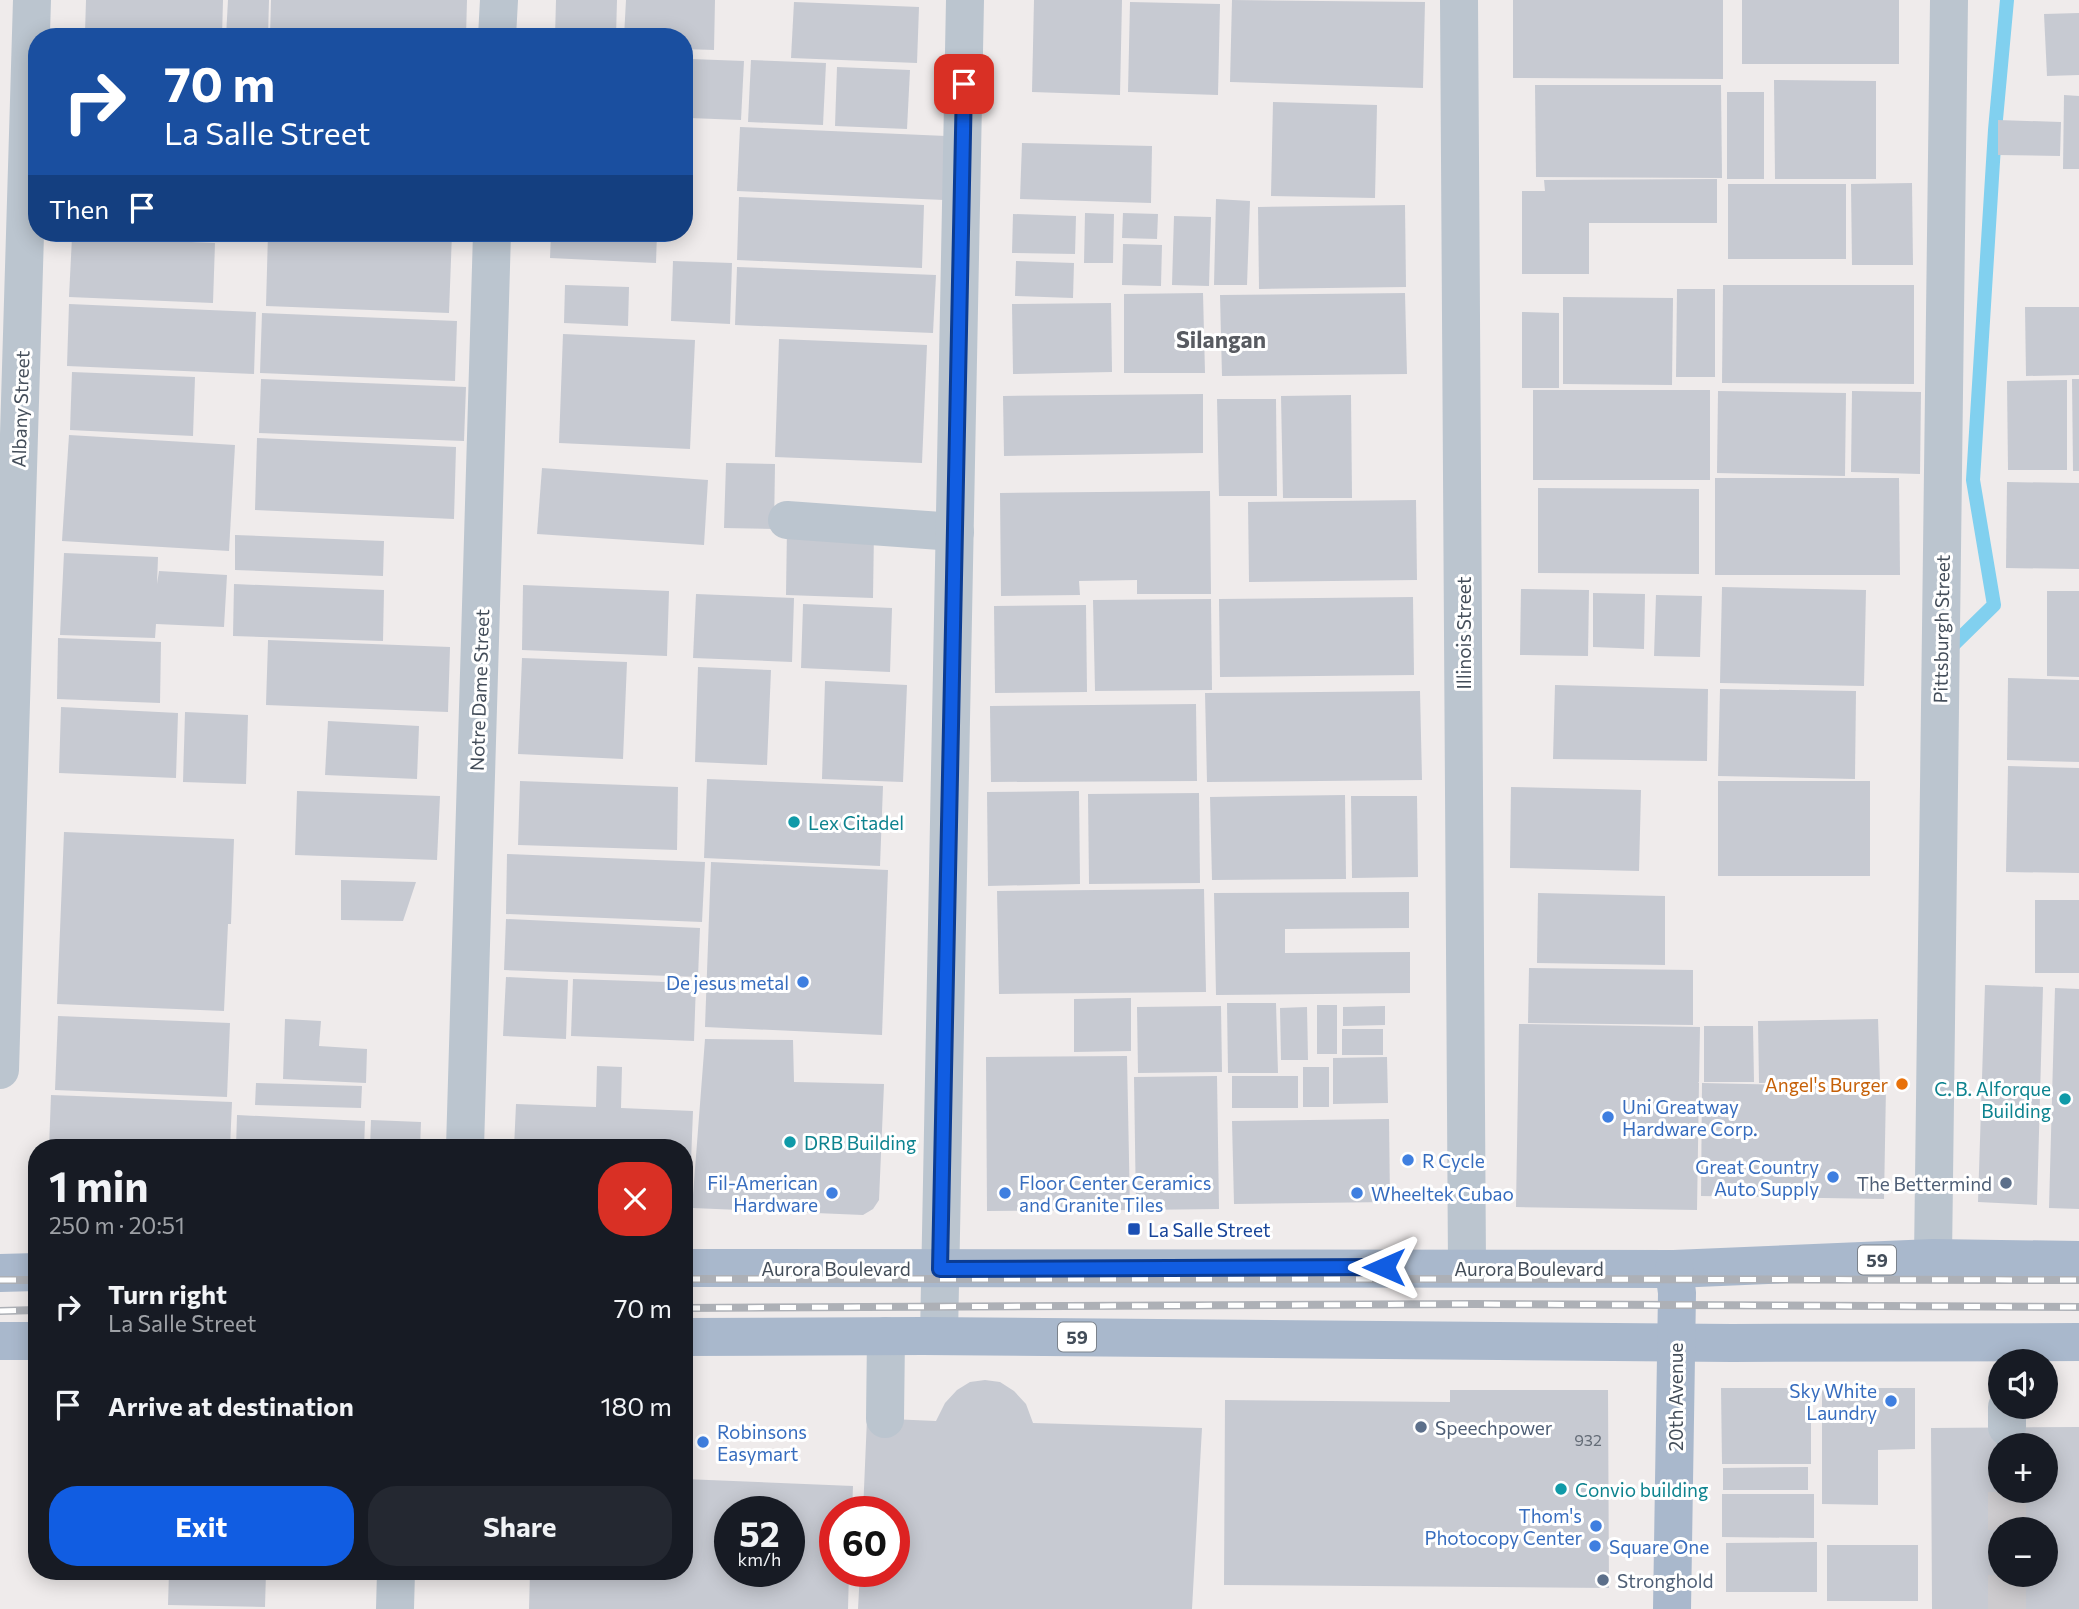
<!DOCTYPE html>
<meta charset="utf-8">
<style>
:root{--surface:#171b24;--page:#242831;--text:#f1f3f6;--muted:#9ea1a6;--accent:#115de2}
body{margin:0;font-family:Commissioner,sans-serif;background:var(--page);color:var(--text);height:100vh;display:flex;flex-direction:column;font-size:26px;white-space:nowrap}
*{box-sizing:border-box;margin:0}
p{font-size:23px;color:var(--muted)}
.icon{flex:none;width:38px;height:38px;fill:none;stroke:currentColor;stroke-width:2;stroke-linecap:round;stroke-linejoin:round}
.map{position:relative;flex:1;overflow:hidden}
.sheet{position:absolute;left:28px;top:1139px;width:665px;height:441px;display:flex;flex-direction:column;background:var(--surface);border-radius:28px;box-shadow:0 4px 18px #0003}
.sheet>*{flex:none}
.banner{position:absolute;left:28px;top:28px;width:665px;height:214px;border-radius:28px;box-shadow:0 4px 18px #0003;background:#1a4fa0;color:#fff;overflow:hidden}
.controls{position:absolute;left:1988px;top:1349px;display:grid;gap:14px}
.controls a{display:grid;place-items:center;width:70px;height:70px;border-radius:50%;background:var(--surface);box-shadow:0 4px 18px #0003;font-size:35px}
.speed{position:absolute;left:714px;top:1496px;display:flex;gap:14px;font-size:35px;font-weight:700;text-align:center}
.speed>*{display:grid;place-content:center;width:91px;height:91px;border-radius:50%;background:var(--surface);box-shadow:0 4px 18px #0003;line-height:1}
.speed small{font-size:18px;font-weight:400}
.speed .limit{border:10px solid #d22;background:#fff;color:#111}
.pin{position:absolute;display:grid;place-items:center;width:60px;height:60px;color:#fff;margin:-30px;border-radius:14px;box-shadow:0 4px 10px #0006}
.me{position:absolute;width:77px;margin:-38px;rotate:270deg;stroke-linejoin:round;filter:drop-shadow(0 0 5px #0008)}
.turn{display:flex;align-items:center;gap:24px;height:147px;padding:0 21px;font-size:32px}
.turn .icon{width:91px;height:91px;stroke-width:2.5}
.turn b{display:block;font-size:49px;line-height:60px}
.then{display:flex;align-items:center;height:66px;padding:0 21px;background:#0003;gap:14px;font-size:26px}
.round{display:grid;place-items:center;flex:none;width:74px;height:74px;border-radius:28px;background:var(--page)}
.overview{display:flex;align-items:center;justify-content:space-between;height:119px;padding:0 21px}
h1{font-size:42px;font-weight:700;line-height:52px}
.primary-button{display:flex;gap:14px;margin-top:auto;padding:14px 21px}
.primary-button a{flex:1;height:80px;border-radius:28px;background:var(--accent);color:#fff;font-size:28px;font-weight:700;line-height:80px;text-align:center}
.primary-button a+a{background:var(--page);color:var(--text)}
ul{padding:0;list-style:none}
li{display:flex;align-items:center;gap:21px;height:98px;padding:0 21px}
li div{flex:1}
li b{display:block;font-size:26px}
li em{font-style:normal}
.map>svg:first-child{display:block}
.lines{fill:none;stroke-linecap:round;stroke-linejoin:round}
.stream{stroke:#81d0ef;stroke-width:14}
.building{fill:#c7cad2;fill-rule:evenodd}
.minor-tunnel{stroke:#cdcbce;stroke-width:38;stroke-dasharray:38 19;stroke-linecap:butt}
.minor{stroke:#bbc5cf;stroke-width:38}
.major{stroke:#a9b8cc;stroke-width:38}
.rail-casing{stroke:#adb0b6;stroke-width:8}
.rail{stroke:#fff;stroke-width:5;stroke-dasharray:16;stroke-linecap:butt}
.route-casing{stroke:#0b3c93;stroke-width:18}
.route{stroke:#115de2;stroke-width:12}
.culture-dot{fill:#0f9aa8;stroke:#fff;stroke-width:2.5}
.shop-dot{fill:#3f7fe0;stroke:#fff;stroke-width:2.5}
.food-dot{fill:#e8710a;stroke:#fff;stroke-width:2.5}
.service-dot{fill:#5c6f8a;stroke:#fff;stroke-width:2.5}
.transit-dot{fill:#1a4fb4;stroke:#fff;stroke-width:2.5}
.labels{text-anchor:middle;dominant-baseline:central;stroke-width:6;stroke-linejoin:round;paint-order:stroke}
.number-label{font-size:16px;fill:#646c77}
.shield{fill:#fff;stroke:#7b828b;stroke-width:2}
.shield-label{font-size:18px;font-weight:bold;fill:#434d59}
.street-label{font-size:19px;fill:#434d59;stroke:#fff}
.culture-label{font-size:19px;fill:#0d838f;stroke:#fff;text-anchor:start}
.shop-label{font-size:19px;fill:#366cbe;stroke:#fff;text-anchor:start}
.food-label{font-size:19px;fill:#c56008;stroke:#fff;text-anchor:end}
.service-label{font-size:19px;fill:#4e5e75;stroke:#fff;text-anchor:start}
.transit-label{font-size:19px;fill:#164399;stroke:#fff;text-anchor:start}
.quarter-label{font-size:23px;font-weight:bold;fill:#585b61;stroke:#fff}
</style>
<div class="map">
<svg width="2079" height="1609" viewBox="0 0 2079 1609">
<rect width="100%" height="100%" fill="#efebeb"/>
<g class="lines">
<polyline class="stream" points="1947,651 1994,605 1973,480 1995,130 2007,0"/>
</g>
<g class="building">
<polygon points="86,0 223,0 222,37 85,32"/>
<polygon points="228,0 269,0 268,37 226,37"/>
<polygon points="271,0 467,0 466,37 270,37"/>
<polygon points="556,0 617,0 616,37 555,37"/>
<polygon points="626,0 715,0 714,50 684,49 684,37 624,37"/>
<polygon points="1034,0 1122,0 1120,95 1032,92"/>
<polygon points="1232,0 1425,2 1423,88 1230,82"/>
<polygon points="1513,0 1723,0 1723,79 1513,78"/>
<rect x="1742" y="0" width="157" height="64"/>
<polygon points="794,2 919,7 917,63 791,58"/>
<polygon points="1130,2 1220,4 1218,95 1128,92"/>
<polygon points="2079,13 2079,75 2047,76 2044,14"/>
<polygon points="691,59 744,61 741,120 689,118"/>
<polygon points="751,60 826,63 823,125 748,122"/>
<polygon points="837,67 910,70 907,129 835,126"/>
<polygon points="1774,80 1876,81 1876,179 1775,179"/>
<polygon points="1535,85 1721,85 1722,178 1536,177"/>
<rect x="1727" y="92" width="37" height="87"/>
<polygon points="2064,95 2079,96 2079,169 2063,169"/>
<polygon points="1273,102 1377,105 1375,198 1271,196"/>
<polygon points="1998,120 2061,122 2060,156 1998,155"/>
<polygon points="740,127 946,136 944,200 737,191"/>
<polygon points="1022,143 1152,146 1151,203 1020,199"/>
<polygon points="1717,179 1717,223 1589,223 1589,274 1522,274 1522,191 1545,191 1544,180"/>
<polygon points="1912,183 1913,265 1852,265 1851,184"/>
<rect x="1728" y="184" width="118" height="75"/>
<polygon points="739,197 924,205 922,268 737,260"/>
<polygon points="1216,199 1250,201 1247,285 1214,285"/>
<polygon points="1405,205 1406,287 1259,289 1258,207"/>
<polygon points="1085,213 1114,214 1113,263 1084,263"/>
<polygon points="1123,213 1158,214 1157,239 1122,238"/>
<polygon points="1013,214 1076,216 1075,254 1012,253"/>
<polygon points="1174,216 1211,217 1209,286 1172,285"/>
<polygon points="180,233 256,233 256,238 179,235"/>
<polygon points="268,233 452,233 449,313 266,306"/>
<polygon points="551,233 657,233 656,263 550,258"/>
<polygon points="72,237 215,243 213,303 69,297"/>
<polygon points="1123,244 1162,245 1161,286 1122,285"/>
<polygon points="673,261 732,263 730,324 671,321"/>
<polygon points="1016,261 1074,263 1073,298 1015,296"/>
<polygon points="737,267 936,275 933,333 735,325"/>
<polygon points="565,285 629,287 628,326 564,323"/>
<polygon points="1723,285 1914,285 1914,384 1722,383"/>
<polygon points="1677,289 1715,289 1715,377 1676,377"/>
<polygon points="1203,293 1205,373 1124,373 1124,294"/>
<polygon points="1405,293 1407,374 1222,376 1220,295"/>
<polygon points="1563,297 1673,298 1672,385 1563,384"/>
<polygon points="1111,303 1112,372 1013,374 1012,304"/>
<polygon points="69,304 256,312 254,374 67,366"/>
<polygon points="2025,307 2079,307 2079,375 2026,376"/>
<polygon points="1522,312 1559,313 1559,388 1522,388"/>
<polygon points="262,313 457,321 455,381 260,373"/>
<polygon points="563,334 695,340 690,449 559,443"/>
<polygon points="779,339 927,345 922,463 775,457"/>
<polygon points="72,372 195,377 193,436 70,430"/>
<polygon points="261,379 466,387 464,441 259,433"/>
<polygon points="2072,379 2079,379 2079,471 2073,471"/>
<polygon points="2067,380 2067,470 2008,470 2007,381"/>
<rect x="1533" y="390" width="177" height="90"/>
<polygon points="1718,391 1846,393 1845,476 1717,473"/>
<polygon points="1852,391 1921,392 1920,474 1851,472"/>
<polygon points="1203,394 1203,453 1004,456 1003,396"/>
<polygon points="1351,395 1352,498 1283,498 1281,396"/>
<polygon points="1217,399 1276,399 1277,496 1219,496"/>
<polygon points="69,435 235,445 229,551 62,541"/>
<polygon points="257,438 456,447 454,519 255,510"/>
<polygon points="726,463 775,464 774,529 724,528"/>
<polygon points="542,468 708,480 704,545 537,534"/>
<polygon points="1715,478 1899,478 1900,575 1715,575"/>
<polygon points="2007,482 2079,483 2079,569 2006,568"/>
<polygon points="1538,488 1699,489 1699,574 1538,573"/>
<polygon points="1210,491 1211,594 1137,594 1137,580 1079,581 1080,595 1001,596 1000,493"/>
<polygon points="1416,500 1417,580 1249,582 1248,502"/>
<polygon points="787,527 874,530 873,598 786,595"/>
<polygon points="235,535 384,541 383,576 235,570"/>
<polygon points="64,553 158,557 157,584 159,571 227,575 224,627 156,624 155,638 60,635"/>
<polygon points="234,584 384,590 383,641 233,636"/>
<polygon points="523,585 669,591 667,656 522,650"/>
<polygon points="1722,587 1866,590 1864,686 1720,683"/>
<polygon points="1521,589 1589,590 1588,656 1520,655"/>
<polygon points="2047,591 2079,591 2079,677 2047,676"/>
<polygon points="1593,593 1645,594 1644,649 1593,647"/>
<polygon points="696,594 794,598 792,662 693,658"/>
<polygon points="1656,595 1702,596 1700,657 1654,656"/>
<polygon points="1413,597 1414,675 1220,677 1219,599"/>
<polygon points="1211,599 1212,690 1095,691 1093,600"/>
<polygon points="803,604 892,608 890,672 801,668"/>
<polygon points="1086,605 1087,692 995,693 994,606"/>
<polygon points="58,638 161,642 160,703 57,699"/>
<polygon points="268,640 450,647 448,712 266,705"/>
<polygon points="522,658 627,662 623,759 518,754"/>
<polygon points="698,667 771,670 767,765 695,762"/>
<polygon points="2008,678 2079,680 2079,762 2007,760"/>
<polygon points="825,681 907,685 903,782 822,779"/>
<polygon points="1555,685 1708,689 1707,761 1553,759"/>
<polygon points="1720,689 1856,691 1855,779 1718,776"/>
<polygon points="1420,691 1422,780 1207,782 1205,693"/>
<polygon points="1196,704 1197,781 991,782 990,706"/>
<polygon points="61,707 178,713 176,778 59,773"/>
<polygon points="185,712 248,715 246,784 183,782"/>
<polygon points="328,721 419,726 417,779 325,775"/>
<polygon points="2008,766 2079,768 2079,873 2006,872"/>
<polygon points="707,779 883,786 880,866 704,858"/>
<polygon points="520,781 678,787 677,850 518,845"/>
<rect x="1718" y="781" width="152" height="95"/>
<polygon points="1511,787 1641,790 1639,871 1510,868"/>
<polygon points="297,791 440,796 437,860 295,855"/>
<polygon points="1079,791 1080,884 988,886 987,792"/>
<polygon points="1199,793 1200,883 1089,884 1088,794"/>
<polygon points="1345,795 1346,879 1212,880 1210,797"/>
<polygon points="1351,796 1417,796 1418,877 1352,878"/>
<polygon points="64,832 234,839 231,924 228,924 224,1011 57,1004"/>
<polygon points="507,854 705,862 702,922 506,914"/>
<polygon points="711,862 888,870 882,1035 705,1027"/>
<polygon points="341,880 416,882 403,921 341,920"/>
<polygon points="1204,889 1206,992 999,994 997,891"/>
<polygon points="1409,892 1409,928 1285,929 1285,953 1410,952 1410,993 1216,995 1214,893"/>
<polygon points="1538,893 1665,896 1665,965 1537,963"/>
<rect x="2035" y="900" width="44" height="73"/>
<polygon points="506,919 700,928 698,977 504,970"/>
<polygon points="1529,968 1693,970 1693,1025 1528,1023"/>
<polygon points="506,977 568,980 566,1039 503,1036"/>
<polygon points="573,979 696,983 694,1041 571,1036"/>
<polygon points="1985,985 2043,987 2037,1205 1978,1202"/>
<polygon points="2055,988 2079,989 2079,1209 2049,1208"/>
<polygon points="1131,998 1131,1051 1074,1052 1074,999"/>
<polygon points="1227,1003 1276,1003 1278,1073 1228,1073"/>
<rect x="1317" y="1005" width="20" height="49"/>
<polygon points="1221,1006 1222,1072 1138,1073 1137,1007"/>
<polygon points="1385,1006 1385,1025 1343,1026 1343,1007"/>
<polygon points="1307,1007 1308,1060 1281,1060 1280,1008"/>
<polygon points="58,1016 230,1023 227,1097 55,1090"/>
<polygon points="285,1019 321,1021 319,1046 367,1049 366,1083 283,1079"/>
<polygon points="1878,1019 1880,1082 1759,1083 1758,1021"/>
<polygon points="1519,1024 1700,1027 1699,1082 1698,1082 1699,1083 1697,1210 1516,1207"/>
<polygon points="1704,1026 1753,1026 1754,1082 1704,1082"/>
<rect x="1342" y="1029" width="41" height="26"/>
<polygon points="705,1039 793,1040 794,1082 884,1084 879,1200 873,1209 863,1215 692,1208"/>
<polygon points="1127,1056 1130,1210 987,1211 986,1057"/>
<polygon points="1387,1057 1388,1103 1333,1104 1333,1058"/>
<polygon points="597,1066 622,1067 621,1108 693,1111 689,1212 684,1212 684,1148 514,1148 516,1104 596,1107"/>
<rect x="1303" y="1067" width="26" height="40"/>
<polygon points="1217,1076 1219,1209 1136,1210 1134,1077"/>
<rect x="1232" y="1076" width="66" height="32"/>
<polygon points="256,1083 362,1086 361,1108 255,1105"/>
<polygon points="1702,1083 1886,1087 1884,1199 1701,1196"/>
<polygon points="51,1095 232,1102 230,1148 49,1148"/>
<polygon points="237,1115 365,1121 364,1148 236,1148"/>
<polygon points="1389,1119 1390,1202 1234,1204 1232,1121"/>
<polygon points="371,1120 421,1122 420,1148 370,1148"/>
<polygon points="985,1380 1000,1382 1014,1391 1026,1404 1033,1423 1202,1428 1192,1609 858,1609 860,1572 894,1572 894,1512 863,1512 867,1418 936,1421 945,1403 957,1390 970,1382"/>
<polygon points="1721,1388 1811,1388 1811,1464 1722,1464"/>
<polygon points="1822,1388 1915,1388 1915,1449 1878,1450 1878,1505 1822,1504"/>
<polygon points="1450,1390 1608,1390 1609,1588 1224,1585 1225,1400 1450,1402"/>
<path d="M2079,1427v182h-147l-1,-181zM2000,1446h46v45h-46zM2000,1530h46v45h-46z"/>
<polygon points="1808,1467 1808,1490 1723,1490 1723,1468"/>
<path d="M684,1479l169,7 -1,26h-17v60h14l-1,37h-319l1,-37h154zM730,1512h59v60h-59z"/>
<polygon points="1722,1494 1814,1494 1814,1538 1722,1537"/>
<polygon points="1817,1542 1817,1592 1726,1592 1726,1543"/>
<rect x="1827" y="1545" width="91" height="56"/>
<polygon points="169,1572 266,1572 265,1607 168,1605"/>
</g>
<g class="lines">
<g class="minor-tunnel">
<polyline points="2007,1530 2007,1491"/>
<polyline points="2007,1609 2007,1575"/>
</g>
<g class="minor">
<polyline points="1459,0 1467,1267"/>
<polyline points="497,37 499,0"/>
<polyline points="787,520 955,532"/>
<polyline points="0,1070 32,0"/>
<polyline points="465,1148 492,233"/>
<polyline points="1933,1258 1949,0"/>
<polyline points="939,1336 965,0"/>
<polyline points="885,1419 886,1336"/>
<polyline points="2007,1427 2007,1407"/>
<polyline points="395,1609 396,1572"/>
</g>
<g class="major">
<polyline points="684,1268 1674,1269 1933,1258 2079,1260"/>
<polyline points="0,1273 37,1272"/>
<polyline points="684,1337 923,1336 1732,1343 2079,1342"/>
<polyline points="0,1341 37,1341"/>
<polyline points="1672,1609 1677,1293 1674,1269"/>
</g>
<defs>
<g id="rail">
<polyline points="684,1279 1469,1279 2079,1280"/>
<polyline points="0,1280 37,1280"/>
<polyline points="684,1308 1473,1304 2079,1307"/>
<polyline points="0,1311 37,1310"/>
</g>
</defs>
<use href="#rail" class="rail-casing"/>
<use href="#rail" class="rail"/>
</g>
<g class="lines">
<defs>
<polyline id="route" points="964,84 940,1269 1384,1267"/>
</defs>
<use href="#route" class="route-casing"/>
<use href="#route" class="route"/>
</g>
<g class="culture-dot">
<circle cx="794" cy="822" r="7"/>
<circle cx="2065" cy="1099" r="7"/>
<circle cx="790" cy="1142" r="7"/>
<circle cx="1561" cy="1489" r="7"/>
</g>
<g class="shop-dot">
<circle cx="803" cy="982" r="7"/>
<circle cx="1608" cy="1117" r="7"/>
<circle cx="1408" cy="1160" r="7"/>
<circle cx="1833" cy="1177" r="7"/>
<circle cx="832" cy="1193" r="7"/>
<circle cx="1005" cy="1193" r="7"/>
<circle cx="1357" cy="1193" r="7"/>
<circle cx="1891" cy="1401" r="7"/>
<circle cx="703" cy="1442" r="7"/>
<circle cx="1596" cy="1526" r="7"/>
<circle cx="1595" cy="1546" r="7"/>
</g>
<circle class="food-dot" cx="1902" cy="1084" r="7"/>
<g class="service-dot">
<circle cx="2006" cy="1183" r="7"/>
<circle cx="1421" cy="1427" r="7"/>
<circle cx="1603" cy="1580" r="7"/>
</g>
<rect class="transit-dot" x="1127" y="1222" width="14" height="14" rx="3.5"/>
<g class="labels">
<g class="number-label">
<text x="1588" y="1439">932</text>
</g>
<g class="shield">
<rect x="1858" y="1245.5" width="38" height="29" rx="5"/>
<rect x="1058" y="1322.5" width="38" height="29" rx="5"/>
</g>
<g class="shield-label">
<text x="1877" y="1260">59</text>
<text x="1077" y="1337">59</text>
</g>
<g class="street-label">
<text transform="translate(20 409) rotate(-88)">Albany Street</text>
<text transform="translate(1941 629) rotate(-89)">Pittsburgh Street</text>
<text transform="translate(1463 633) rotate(-90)">Illinois Street</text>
<text transform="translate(479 690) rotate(-88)">Notre Dame Street</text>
<text x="836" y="1268">Aurora Boulevard</text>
<text x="1529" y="1268">Aurora Boulevard</text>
<text transform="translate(1675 1397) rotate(-90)">20th Avenue</text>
</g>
<g class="culture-label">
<text x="808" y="822">Lex Citadel</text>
<text x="2051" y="1088" text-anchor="end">C. B. Alforque<tspan x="2051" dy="22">Building</tspan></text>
<text x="804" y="1142">DRB Building</text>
<text x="1575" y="1489">Convio building</text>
</g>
<g class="shop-label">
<text x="789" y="982" text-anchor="end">De jesus metal</text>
<text x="1622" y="1106">Uni Greatway<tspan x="1622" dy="22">Hardware Corp.</tspan></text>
<text x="1422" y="1160">R Cycle</text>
<text x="1819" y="1166" text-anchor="end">Great Country<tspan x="1819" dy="22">Auto Supply</tspan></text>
<text x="818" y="1182" text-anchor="end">Fil-American<tspan x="818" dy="22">Hardware</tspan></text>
<text x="1019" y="1182">Floor Center Ceramics<tspan x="1019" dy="22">and Granite Tiles</tspan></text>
<text x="1371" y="1193">Wheeltek Cubao</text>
<text x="1877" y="1390" text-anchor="end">Sky White<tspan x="1877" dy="22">Laundry</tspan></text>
<text x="717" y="1431">Robinsons<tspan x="717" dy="22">Easymart</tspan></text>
<text x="1582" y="1515" text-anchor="end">Thom's<tspan x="1582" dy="22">Photocopy Center</tspan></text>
<text x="1609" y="1546">Square One</text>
</g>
<g class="food-label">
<text x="1888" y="1084">Angel's Burger</text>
</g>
<g class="service-label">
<text x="1992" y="1183" text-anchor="end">The Bettermind</text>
<text x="1435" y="1427">Speechpower</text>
<text x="1617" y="1580">Stronghold</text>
</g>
<g class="transit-label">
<text x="1148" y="1229">La Salle Street</text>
</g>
<g class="quarter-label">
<text x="1221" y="339">Silangan</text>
</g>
</g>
</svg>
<div class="controls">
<a><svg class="icon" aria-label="sound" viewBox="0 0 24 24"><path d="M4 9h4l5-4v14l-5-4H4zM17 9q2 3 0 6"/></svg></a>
<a>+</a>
<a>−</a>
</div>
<div class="speed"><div>52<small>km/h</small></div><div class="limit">60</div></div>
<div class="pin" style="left:964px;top:84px;background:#d93025"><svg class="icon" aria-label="arrive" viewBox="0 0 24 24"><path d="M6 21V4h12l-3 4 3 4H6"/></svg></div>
<svg class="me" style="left:1384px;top:1267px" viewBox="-20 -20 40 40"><path d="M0-17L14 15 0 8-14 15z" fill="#115de2" stroke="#fff" stroke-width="4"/></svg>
<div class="banner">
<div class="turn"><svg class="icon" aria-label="right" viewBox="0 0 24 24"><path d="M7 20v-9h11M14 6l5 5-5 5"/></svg><div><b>70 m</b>La Salle Street</div></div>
<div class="then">Then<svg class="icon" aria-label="arrive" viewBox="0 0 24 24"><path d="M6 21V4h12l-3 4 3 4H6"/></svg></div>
</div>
<section class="sheet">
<div class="overview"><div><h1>1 min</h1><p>250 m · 20:51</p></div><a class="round" style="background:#d93025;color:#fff"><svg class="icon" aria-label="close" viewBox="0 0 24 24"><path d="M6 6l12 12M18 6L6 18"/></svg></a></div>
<ul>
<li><svg class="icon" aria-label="right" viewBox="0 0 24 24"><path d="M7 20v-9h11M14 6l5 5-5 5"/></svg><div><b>Turn right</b><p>La Salle Street</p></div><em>70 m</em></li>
<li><svg class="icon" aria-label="arrive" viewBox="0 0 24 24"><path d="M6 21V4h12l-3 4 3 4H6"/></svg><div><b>Arrive at destination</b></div><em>180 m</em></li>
</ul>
<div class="primary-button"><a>Exit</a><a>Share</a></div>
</section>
</div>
